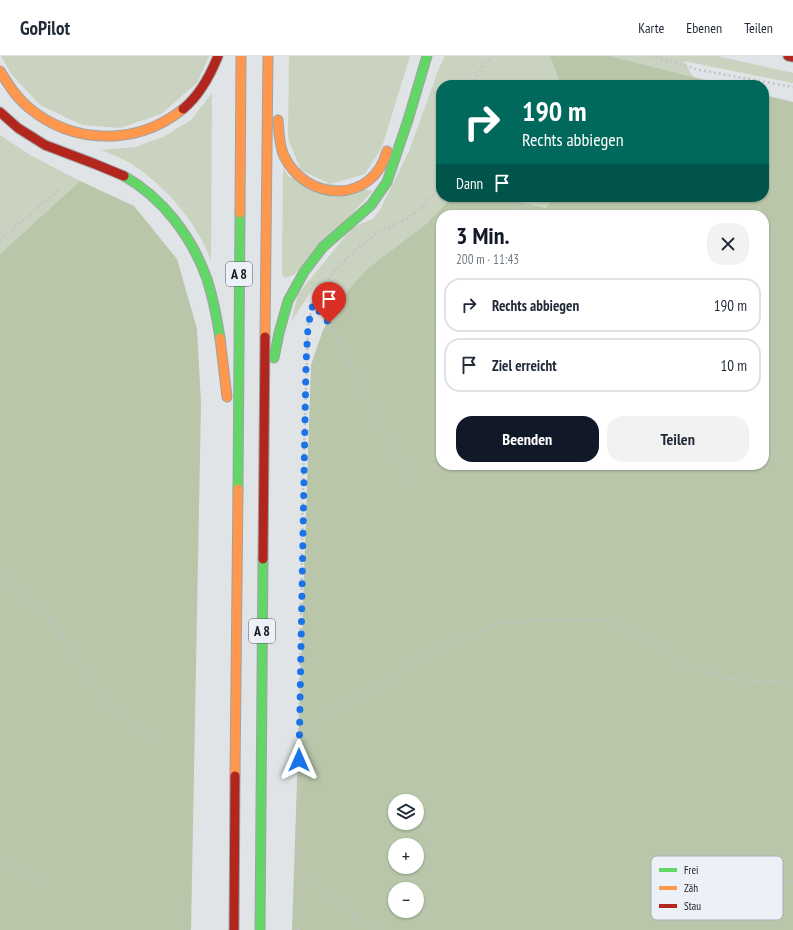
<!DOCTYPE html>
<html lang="de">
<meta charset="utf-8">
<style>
:root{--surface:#fff;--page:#f2f2f3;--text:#1f2937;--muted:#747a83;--line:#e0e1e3;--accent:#111827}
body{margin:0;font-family:"PT Sans Narrow",sans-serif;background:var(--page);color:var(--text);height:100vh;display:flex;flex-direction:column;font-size:15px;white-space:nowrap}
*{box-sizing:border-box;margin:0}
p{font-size:13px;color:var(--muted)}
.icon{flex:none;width:22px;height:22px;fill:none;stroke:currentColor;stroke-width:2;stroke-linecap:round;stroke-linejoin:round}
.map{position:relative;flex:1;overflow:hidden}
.details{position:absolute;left:436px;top:154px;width:333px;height:260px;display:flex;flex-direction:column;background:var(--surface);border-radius:16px;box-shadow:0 1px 3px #0004}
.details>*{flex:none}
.guide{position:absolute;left:436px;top:24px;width:333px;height:122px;border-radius:16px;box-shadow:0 1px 3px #0004;background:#00695c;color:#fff;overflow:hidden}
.controls{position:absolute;left:388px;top:738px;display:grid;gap:8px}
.controls a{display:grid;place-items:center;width:36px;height:36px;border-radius:50%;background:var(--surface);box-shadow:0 1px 3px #0004;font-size:20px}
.pin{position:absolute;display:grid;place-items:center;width:34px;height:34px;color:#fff;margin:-41px -17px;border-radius:50% 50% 50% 0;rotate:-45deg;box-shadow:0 0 4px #0007}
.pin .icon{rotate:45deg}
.me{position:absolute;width:44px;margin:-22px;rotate:0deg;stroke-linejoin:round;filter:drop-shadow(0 0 3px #0008)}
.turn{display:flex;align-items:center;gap:14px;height:84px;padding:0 20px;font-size:18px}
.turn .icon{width:52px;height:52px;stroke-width:2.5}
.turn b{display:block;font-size:28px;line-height:34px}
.then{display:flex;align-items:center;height:38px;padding:0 20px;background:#0003;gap:8px;font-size:15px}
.round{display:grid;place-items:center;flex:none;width:42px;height:42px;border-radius:16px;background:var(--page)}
.summary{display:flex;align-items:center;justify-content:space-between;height:68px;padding:0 20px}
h1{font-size:24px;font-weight:700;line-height:30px;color:var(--accent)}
.primary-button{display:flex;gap:8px;margin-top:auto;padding:8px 20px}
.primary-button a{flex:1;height:46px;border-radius:16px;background:var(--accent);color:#fff;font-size:16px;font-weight:700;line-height:46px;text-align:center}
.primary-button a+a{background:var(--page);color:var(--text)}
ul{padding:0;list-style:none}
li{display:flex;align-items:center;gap:12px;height:54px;margin:0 8px 6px;padding:0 12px;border:2px solid var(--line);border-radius:16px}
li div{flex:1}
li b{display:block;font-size:15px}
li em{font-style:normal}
header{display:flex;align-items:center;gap:24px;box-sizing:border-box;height:56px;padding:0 20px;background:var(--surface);border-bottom:1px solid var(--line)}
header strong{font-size:19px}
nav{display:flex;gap:22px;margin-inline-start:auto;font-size:14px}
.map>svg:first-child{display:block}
.green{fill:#c9d3c0}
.forest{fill:#b9c6aa;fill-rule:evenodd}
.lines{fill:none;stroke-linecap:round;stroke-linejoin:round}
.fast-casing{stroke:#a0a2a4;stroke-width:11}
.slow-casing{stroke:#a0a2a4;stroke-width:11}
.jam-casing{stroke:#a0a2a4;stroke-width:11}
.path{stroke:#c3c4c6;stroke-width:2.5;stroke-dasharray:2 3;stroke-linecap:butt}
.fast{stroke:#63d668;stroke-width:9}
.slow{stroke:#ff974d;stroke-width:9}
.jam{stroke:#b3261e;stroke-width:9}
.route{stroke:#1a73e8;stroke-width:7;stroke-dasharray:0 12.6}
.labels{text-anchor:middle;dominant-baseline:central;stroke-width:4;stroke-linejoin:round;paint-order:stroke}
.shield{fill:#ecf0f7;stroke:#585b5e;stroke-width:1}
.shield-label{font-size:14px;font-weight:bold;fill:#191b1d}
.key{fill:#ecf0f7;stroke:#adb0b6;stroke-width:1}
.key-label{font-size:11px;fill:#191b1d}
</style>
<header>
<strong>GoPilot</strong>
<nav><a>Karte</a><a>Ebenen</a><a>Teilen</a></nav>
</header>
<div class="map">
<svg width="793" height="874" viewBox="0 0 793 874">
<rect width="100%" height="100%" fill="#e1e4e7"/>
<g class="green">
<polygon points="1,0 209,0 197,27 161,58 120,72 82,69 40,49 12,19"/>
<polygon points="289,0 410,0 382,91 365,118 330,128 301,114 288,83"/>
<polygon points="445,0 550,0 561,29 441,29 441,141 452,141 426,168 368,212 343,240 313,243 316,228 291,266 298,238 353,171 373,163 381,152 409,95 439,12"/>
<polygon points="610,0 717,0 793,17 793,27 684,5 693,21"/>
<path d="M212,37l-1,168c-13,-38 -47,-77 -81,-98 -9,-5 -19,-9 -29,-13l34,-3 28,-10 28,-17z"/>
<polygon points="0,79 30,99 80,125 0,198"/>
<polygon points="283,112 289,121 373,135 294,219 285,222 282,218"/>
<polygon points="499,141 554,141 547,152"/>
</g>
<g class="forest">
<polygon points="550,0 610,0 725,29 561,29"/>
<path d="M764,39l29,7v828h-501l19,-565 12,-35 20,-34 25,-28 58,-44 26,-27h47l47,11 8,-11h210zM441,159h323v250h-323zM395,745h22v22h-22zM395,789h22v22h-22zM395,833h22v22h-22z"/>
<polygon points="80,125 134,150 177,203 197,273 201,347 191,874 0,874 0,198"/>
</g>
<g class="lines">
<defs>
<g id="fast">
<path d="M124,120c39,22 68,61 83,103 6,19 10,39 13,59"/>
<polyline points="274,302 279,277 288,245 304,216 323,191 371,149 387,126 408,64 427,0"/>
<polyline points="238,433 240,157"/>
<polyline points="260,874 263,503"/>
</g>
<g id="slow">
<path d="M0,15c8,13 16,26 28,36 45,38 109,39 155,2"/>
<path d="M278,64c1,12 1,25 6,36 23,47 89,48 103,-5"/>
<polyline points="240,157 241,0"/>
<polyline points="265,281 268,0"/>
<polyline points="220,282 227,341"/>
<polyline points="235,720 238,433"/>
</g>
<g id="jam">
<polyline points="788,0 793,1"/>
<path d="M183,53c17,-14 27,-33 35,-53"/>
<polyline points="0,56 18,72 45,89 95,108 124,120"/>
<polyline points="263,503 265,281"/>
<polyline points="234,874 235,720"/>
</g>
</defs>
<use href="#fast" class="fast-casing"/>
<use href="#slow" class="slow-casing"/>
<use href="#jam" class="jam-casing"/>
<g class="path">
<polyline points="651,0 700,14 793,31"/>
<polyline points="472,29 483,9 492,0"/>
<polyline points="518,141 519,159"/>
<polyline points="0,185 59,133"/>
<polyline points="314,249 336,277 358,327 414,428"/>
<polyline points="0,518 50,562 92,627 117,657 159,684"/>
<polyline points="299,688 322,662 332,654 369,636 425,600 497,567 550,563 613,565 655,588 690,611 730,623 793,627"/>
<polyline points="0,802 49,826"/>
<polyline points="728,807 793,827"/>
<polyline points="298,814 372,874"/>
<path d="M298,874l1,-185 4,-264 5,-154c2,-8 3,-17 6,-24 14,-29 43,-59 71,-74 7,-4 15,-6 22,-10 13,-8 25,-22 34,-34"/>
</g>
<use href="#fast" class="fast"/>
<use href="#slow" class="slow"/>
<use href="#jam" class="jam"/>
</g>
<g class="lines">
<polyline class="route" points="299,704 306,308 308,270 313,248 329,267"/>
</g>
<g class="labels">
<g class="shield">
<rect x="226" y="206" width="26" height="24" rx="3"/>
<rect x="249" y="563" width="26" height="24" rx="3"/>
</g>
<g class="shield-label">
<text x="239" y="218">A 8</text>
<text x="262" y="575">A 8</text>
</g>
</g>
<rect x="651" y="800" width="132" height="64" rx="6" class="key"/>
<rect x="659" y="812" width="18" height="4" fill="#63d668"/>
<rect x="659" y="830" width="18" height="4" fill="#ff974d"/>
<rect x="659" y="848" width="18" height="4" fill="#b3261e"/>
<g class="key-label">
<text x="684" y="818">Frei</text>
<text x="684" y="836">Zäh</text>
<text x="684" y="854">Stau</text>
</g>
</svg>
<div class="controls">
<a><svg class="icon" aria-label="layers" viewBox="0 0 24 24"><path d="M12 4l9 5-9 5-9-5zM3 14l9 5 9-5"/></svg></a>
<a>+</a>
<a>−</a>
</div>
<div class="pin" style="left:329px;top:267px;background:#d93025"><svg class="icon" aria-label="arrive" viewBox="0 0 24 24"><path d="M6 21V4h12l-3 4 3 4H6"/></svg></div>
<svg class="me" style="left:299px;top:704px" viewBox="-20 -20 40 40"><path d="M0-17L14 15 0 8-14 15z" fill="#1a73e8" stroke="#fff" stroke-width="4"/></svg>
<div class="guide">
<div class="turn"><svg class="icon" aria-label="right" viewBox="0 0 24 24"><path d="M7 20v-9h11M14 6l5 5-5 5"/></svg><div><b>190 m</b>Rechts abbiegen</div></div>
<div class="then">Dann<svg class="icon" aria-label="arrive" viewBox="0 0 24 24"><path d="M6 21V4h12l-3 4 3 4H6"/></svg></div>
</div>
<section class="details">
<div class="summary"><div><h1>3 Min.</h1><p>200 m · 11:43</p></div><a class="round"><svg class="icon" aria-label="close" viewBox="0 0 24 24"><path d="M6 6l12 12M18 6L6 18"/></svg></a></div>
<ul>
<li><svg class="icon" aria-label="right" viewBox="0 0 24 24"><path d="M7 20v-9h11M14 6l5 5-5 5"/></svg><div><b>Rechts abbiegen</b></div><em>190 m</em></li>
<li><svg class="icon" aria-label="arrive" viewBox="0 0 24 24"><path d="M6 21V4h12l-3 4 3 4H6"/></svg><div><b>Ziel erreicht</b></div><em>10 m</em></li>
</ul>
<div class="primary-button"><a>Beenden</a><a>Teilen</a></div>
</section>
</div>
